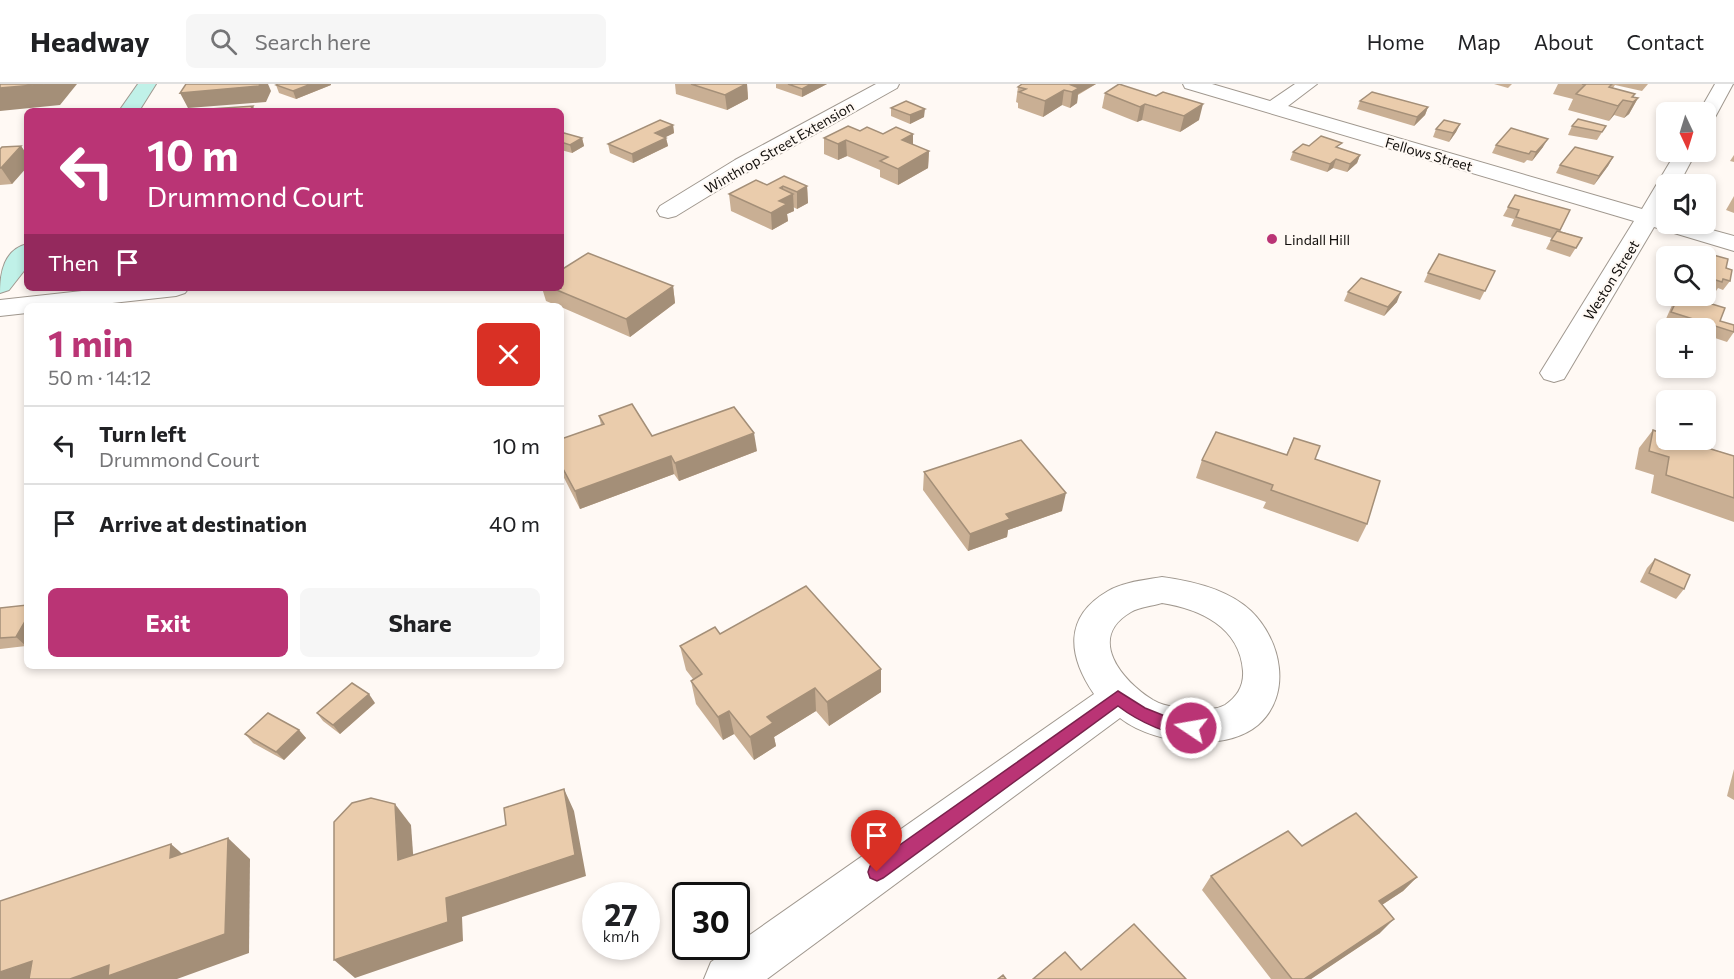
<!DOCTYPE html>
<meta charset="utf-8">
<style>
:root{--surface:#fff;--page:#f6f6f6;--text:#202124;--muted:#757577;--line:#e0e0e0;--accent:#ba3475}
body{margin:0;font-family:Commissioner,sans-serif;background:var(--page);color:var(--text);height:100vh;display:flex;flex-direction:column;font-size:22px;white-space:nowrap}
*{box-sizing:border-box;margin:0}
p{font-size:20px;color:var(--muted)}
.icon{flex:none;width:33px;height:33px;fill:none;stroke:currentColor;stroke-width:2;stroke-linecap:round;stroke-linejoin:round}
.map{position:relative;flex:1;overflow:hidden}
.side{position:absolute;left:24px;top:219px;width:540px;height:366px;display:flex;flex-direction:column;background:var(--surface);border-radius:9px;box-shadow:0 3px 9px #0003}
.side>*{flex:none}
.top-card{position:absolute;left:24px;top:24px;width:540px;height:183px;border-radius:9px;box-shadow:0 3px 9px #0003;background:#ba3475;color:#fff;overflow:hidden}
.needle{width:39px;rotate:176deg}
.buttons{position:absolute;left:1656px;top:18px;display:grid;gap:12px}
.buttons a{display:grid;place-items:center;width:60px;height:60px;border-radius:9px;background:var(--surface);box-shadow:0 3px 9px #0003;font-size:30px}
.speed{position:absolute;left:582px;top:798px;display:flex;gap:12px;font-size:30px;font-weight:700;text-align:center}
.speed>*{display:grid;place-content:center;width:78px;height:78px;border-radius:50%;background:var(--surface);box-shadow:0 3px 9px #0003;line-height:1}
.speed small{font-size:15px;font-weight:400}
.speed .limit{border:3px solid #111;border-radius:9px;background:#fff;color:#111}
.pin{position:absolute;display:grid;place-items:center;width:51px;height:51px;color:#fff;margin:-62px -26px;border-radius:50% 50% 50% 0;rotate:-45deg;box-shadow:0 0 6px #0007}
.pin .icon{rotate:45deg}
.me{position:absolute;width:66px;margin:-33px;rotate:282deg;stroke-linejoin:round;filter:drop-shadow(0 0 4px #0008)}
.turn{display:flex;align-items:center;gap:21px;height:126px;padding:0 24px;font-size:27px}
.turn .icon{width:78px;height:78px;stroke-width:2.5}
.turn b{display:block;font-size:42px;line-height:51px}
.then{display:flex;align-items:center;height:57px;padding:0 24px;background:#0003;gap:12px;font-size:22px}
.round{display:grid;place-items:center;flex:none;width:63px;height:63px;border-radius:9px;background:var(--page)}
.headline{display:flex;align-items:center;justify-content:space-between;height:102px;padding:0 24px}
h1{font-size:36px;font-weight:700;line-height:45px;color:var(--accent)}
.action{display:flex;gap:12px;margin-top:auto;padding:12px 24px}
.action a{flex:1;height:69px;border-radius:9px;background:var(--accent);color:#fff;font-size:24px;font-weight:700;line-height:69px;text-align:center}
.action a+a{background:var(--page);color:var(--text)}
ul{padding:0;list-style:none}
li{display:flex;align-items:center;gap:18px;height:78px;padding:0 24px;border-top:2px solid var(--line)}
li div{flex:1}
li b{display:block;font-size:22px}
li em{font-style:normal}
header{display:flex;align-items:center;gap:36px;box-sizing:border-box;height:84px;padding:0 30px;background:var(--surface);border-bottom:2px solid var(--line)}
header strong{font-size:28px}
nav{display:flex;gap:33px;margin-inline-start:auto;font-size:21px}
.search{width:420px;height:54px;background:var(--page);display:flex;align-items:center;gap:15px;box-sizing:border-box;padding:0 21px;border-radius:9px;color:var(--muted);font-size:22px}
.map>svg:first-child{display:block}
.lines{fill:none;stroke-linecap:round;stroke-linejoin:round}
.minor-casing{stroke:#a0988f;stroke-width:2}
.secondary-casing{stroke:#a0988f;stroke-width:2}
.minor{fill:#fff;fill-rule:evenodd}
.secondary{fill:#c0f1e8;fill-rule:evenodd}
.wall{fill:#c9af94}
.shaded-wall{fill:#a48f78}
.building{fill:#eaccac;stroke:#a48f78;stroke-width:1.5}
.route{fill:#ba3475;stroke:#79224c;stroke-width:1.5}
.poi-dot{fill:#ba3475;stroke:#fff9f4;stroke-width:2}
.labels{text-anchor:middle;dominant-baseline:central;stroke-width:4.5;stroke-linejoin:round;paint-order:stroke}
.far-street-label{font-size:14px;fill:#100d0a;stroke:#fff9f4}
.far-poi-label{font-size:14px;fill:#100d0a;stroke:#fff9f4;text-anchor:start}
</style>
<header>
<strong>Headway</strong>
<div class="search"><svg class="icon" aria-label="search" viewBox="0 0 24 24"><circle cx="10" cy="10" r="6"/><path d="M15 15l6 6"/></svg>Search here</div>
<nav><a>Home</a><a>Map</a><a>About</a><a>Contact</a></nav>
</header>
<div class="map">
<svg width="1734" height="895" viewBox="0 0 1734 895">
<rect width="100%" height="100%" fill="#fff9f4"/>
<g class="lines">
<defs>
<g id="minor">
<polygon points="876,0 899,0 897,4 751,86 676,132 668,134 660,132 657,127 660,122 735,76"/>
<polygon points="1183,0 1212,0 1270,17 1295,0 1317,0 1288,22 1642,125 1676,68 1696,68 1679,100 1666,100 1666,122 1661,130 1666,132 1666,140 1690,140 1734,152 1734,167 1654,143 1564,295 1554,298 1544,295 1540,289 1634,137 1185,4"/>
<polygon points="1715,0 1733,0 1713,37 1706,39 1706,28 1699,28"/>
<polygon points="109,204 189,204 185,209 176,212 85,222 27,222 27,229 0,232 0,216"/>
<path d="M1162,493c30,4 66,12 89,34 30,29 42,83 7,114 -18,15 -43,18 -65,17 -24,-1 -54,-9 -73,-24l-353,261h-63l7,-17 383,-268c-26,-38 -31,-77 14,-103 15,-9 37,-11 54,-14zM1162,519c38,6 78,24 81,68 1,15 -6,26 -18,34 -9,5 -18,4 -27,3 -16,0 -31,0 -45,-8 -31,-19 -67,-62 -22,-88 8,-5 22,-6 31,-9z"/>
</g>
<g id="secondary">
<polygon points="138,0 156,0 139,27 119,27"/>
<path d="M27,160v23l-18,23 -9,3c0,-21 4,-43 27,-49z"/>
</g>
</defs>
<use href="#minor" class="minor-casing"/>
<use href="#secondary" class="secondary-casing"/>
<use href="#minor" class="minor"/>
<use href="#secondary" class="secondary"/>
</g>
<g class="wall">
<polygon points="278,0 331,0 331,1 296,15 279,9 276,1"/>
<polygon points="675,0 747,0 748,15 727,26 676,10"/>
<polygon points="776,0 827,0 802,13 776,4"/>
<polygon points="1022,0 1096,0 1078,11 1077,19 1070,24 1062,21 1043,33 1018,24 1018,19 1016,18 1018,3"/>
<polygon points="1494,0 1512,0 1508,4"/>
<polygon points="1558,0 1648,0 1642,7 1615,1 1613,4 1635,10 1633,13 1638,14 1629,30 1624,34 1614,31 1609,37 1568,26 1573,15 1553,10"/>
<polygon points="1105,9 1199,36 1180,48 1142,36 1137,38 1102,24"/>
<polygon points="1360,17 1428,23 1425,31 1414,42 1357,25"/>
<polygon points="891,24 924,33 910,40 891,32"/>
<polygon points="1460,40 1456,48 1449,58 1433,53 1436,45"/>
<polygon points="673,41 674,49 665,53 666,54 668,62 633,79 610,69 608,60"/>
<polygon points="1572,42 1606,42 1597,56 1568,51"/>
<polygon points="860,47 883,50 913,50 913,61 929,67 928,84 898,101 880,93 880,86 847,72 838,76 824,70 824,54"/>
<polygon points="561,51 582,54 584,62 572,69 561,66"/>
<polygon points="1496,61 1543,63 1532,77 1527,76 1524,79 1492,69"/>
<polygon points="21,62 27,71 27,83 12,100 0,101 0,65"/>
<polygon points="1309,62 1340,65 1360,71 1357,79 1347,88 1333,84 1327,88 1290,76 1293,68"/>
<polygon points="1734,71 1734,78 1730,77"/>
<polygon points="1613,73 1608,82 1594,101 1556,89 1560,81"/>
<polygon points="767,101 807,102 808,119 797,125 793,123 794,127 787,130 788,137 772,146 731,127 729,110"/>
<polygon points="1515,111 1570,126 1560,147 1582,154 1570,173 1546,165 1552,154 1511,142 1514,135 1503,132"/>
<polygon points="1734,112 1734,129 1726,126"/>
<polygon points="1684,163 1728,175 1726,184 1732,186 1730,197 1723,206 1718,204 1716,207 1706,204 1706,172 1677,172"/>
<polygon points="1495,187 1480,216 1424,198 1428,189"/>
<polygon points="673,202 675,219 630,253 561,223 561,222 558,222 546,217 542,204"/>
<polygon points="1348,208 1397,218 1384,232 1344,217"/>
<polygon points="1678,212 1686,212 1734,248 1727,258 1706,251 1706,244 1687,244 1665,237 1673,219"/>
<polygon points="599,332 652,352 757,367 679,397 674,390 580,425 561,388 561,355 601,341"/>
<polygon points="1653,346 1734,372 1734,438 1651,409 1654,391 1635,385 1639,364"/>
<polygon points="1294,354 1315,375 1367,440 1358,458 1263,424 1266,418 1196,394 1202,376 1286,371"/>
<polygon points="924,388 1062,427 1008,446 1007,453 968,467 923,406"/>
<polygon points="1655,475 1684,505 1676,515 1640,498 1647,484"/>
<polygon points="27,521 27,560 26,562 0,565 0,524"/>
<polygon points="720,550 881,585 881,608 829,642 816,627 774,653 776,662 754,676 734,650 723,656 696,620 691,597 693,595 686,586 680,562"/>
<polygon points="375,619 340,650 323,637 317,629"/>
<polygon points="299,646 306,654 284,676 253,659 245,650"/>
<polygon points="1734,685 1734,716 1727,712"/>
<polygon points="1302,762 1417,793 1403,807 1382,821 1380,849 1311,895 1271,895 1202,806 1211,792"/>
</g>
<g class="shaded-wall">
<polygon points="45,0 77,0 60,21 0,27 0,4"/>
<polygon points="260,0 268,0 271,7 266,18 188,24 180,9"/>
<polygon points="311,0 331,0 331,1 296,15 293,7"/>
<polygon points="746,0 747,0 748,15 727,26 725,11"/>
<polygon points="811,0 827,0 802,13 802,5"/>
<polygon points="1073,0 1096,0 1078,10 1077,19 1070,24 1072,8 1071,1"/>
<polygon points="1064,6 1062,21 1043,33 1045,17"/>
<polygon points="1638,14 1629,30 1624,34 1633,18"/>
<polygon points="1623,16 1614,31 1609,37 1618,22"/>
<polygon points="1145,20 1142,36 1137,38 1140,23"/>
<polygon points="1203,20 1199,36 1180,48 1184,32"/>
<polygon points="253,22 255,27 249,27"/>
<polygon points="1428,23 1425,31 1414,42 1417,33"/>
<polygon points="925,25 924,33 910,40 910,31"/>
<polygon points="1460,40 1456,48 1449,58 1453,49"/>
<polygon points="673,41 674,49 656,58 655,49"/>
<polygon points="913,50 913,66 902,56"/>
<polygon points="582,54 584,62 572,69 570,61"/>
<polygon points="666,54 668,62 633,79 632,70"/>
<polygon points="1548,55 1543,63 1532,77 1536,68"/>
<polygon points="846,56 847,72 838,76 838,60"/>
<polygon points="21,62 27,71 27,83 12,100 1,84"/>
<polygon points="929,67 928,84 898,101 898,85"/>
<polygon points="1360,71 1357,79 1347,88 1350,80"/>
<polygon points="1613,73 1608,82 1594,101 1599,92"/>
<polygon points="1336,75 1333,84 1327,88 1330,80"/>
<polygon points="783,102 784,114 793,110 794,127 787,130 788,137 772,146 771,129 780,104"/>
<polygon points="807,102 808,119 797,125 797,108"/>
<polygon points="673,202 675,219 630,253 626,235"/>
<polygon points="1401,208 1397,218 1384,232 1388,223"/>
<polygon points="754,349 757,367 679,397 675,379"/>
<polygon points="671,372 674,390 580,425 575,407"/>
<polygon points="1066,409 1062,427 1008,446 1007,453 968,467 970,450 1006,430"/>
<polygon points="27,534 27,560 26,562 16,553"/>
<polygon points="881,585 881,608 829,642 827,618"/>
<polygon points="815,604 816,627 774,653 776,662 754,676 750,653 767,633"/>
<polygon points="369,610 375,619 340,650 333,641"/>
<polygon points="729,627 734,650 723,656 718,633"/>
<polygon points="299,646 306,654 284,676 276,668"/>
<polygon points="564,705 574,727 586,792 462,833 463,857 355,894 334,876 446,814"/>
<polygon points="395,720 411,741 415,796 398,776"/>
<polygon points="228,754 250,775 249,869 177,895 70,895"/>
<polygon points="171,760 195,781 170,774"/>
<polygon points="1417,793 1403,807 1365,832 1379,817"/>
<polygon points="1394,835 1380,849 1311,895 1304,895"/>
<polygon points="32,877 64,895 0,895 0,888"/>
</g>
<g class="building">
<polygon points="0,0 45,0 0,4"/>
<polygon points="186,0 260,0 259,2 180,9"/>
<polygon points="278,0 311,0 293,7 276,1"/>
<polygon points="691,0 746,0 725,11"/>
<polygon points="788,0 811,0 802,5"/>
<polygon points="1022,0 1073,0 1071,1 1079,4 1072,8 1064,6 1045,17 1019,8 1026,5 1018,3"/>
<polygon points="1119,0 1156,12 1163,8 1203,20 1184,32 1145,20 1140,23 1105,9"/>
<polygon points="1582,0 1612,0 1609,3 1635,10 1632,13 1638,14 1633,18 1623,16 1618,22 1576,10 1585,1"/>
<polygon points="1372,8 1428,23 1417,33 1360,17"/>
<polygon points="906,17 925,25 910,31 891,24"/>
<polygon points="253,22 249,27 194,27 195,26"/>
<polygon points="1578,35 1606,42 1602,48 1572,42"/>
<polygon points="660,36 673,41 655,49 666,54 632,70 608,60"/>
<polygon points="1444,36 1460,40 1453,49 1436,45"/>
<polygon points="848,42 860,47 867,43 883,50 896,43 913,50 902,56 929,67 898,85 880,77 888,73 846,56 838,60 824,54"/>
<polygon points="1511,44 1548,55 1536,68 1531,67 1529,70 1496,61"/>
<polygon points="564,49 582,54 570,61 561,58 561,51"/>
<polygon points="1321,52 1342,59 1336,63 1360,71 1350,80 1336,75 1330,80 1293,68 1303,60 1309,62"/>
<polygon points="21,62 1,84 0,84 0,65 2,63"/>
<polygon points="1575,63 1613,73 1599,92 1560,81"/>
<polygon points="784,92 807,102 797,108 783,102 780,104 793,110 779,117 787,120 771,129 729,110 756,96 767,101"/>
<polygon points="1515,111 1570,126 1560,146 1516,133 1519,126 1508,123"/>
<polygon points="1557,147 1582,154 1576,164 1551,156"/>
<polygon points="1684,163 1728,175 1726,184 1732,186 1730,197 1723,195 1722,198 1706,193 1706,172 1680,172"/>
<polygon points="588,169 673,202 626,235 552,204 561,204 561,186"/>
<polygon points="1439,170 1495,187 1485,207 1428,189"/>
<polygon points="1361,194 1401,208 1388,223 1348,208"/>
<polygon points="1679,212 1686,212 1725,224 1720,237 1734,241 1734,248 1671,228"/>
<polygon points="632,320 652,352 734,323 754,349 675,379 671,372 575,407 561,381 561,355 604,340 599,332"/>
<polygon points="1653,346 1666,351 1666,356 1681,356 1734,372 1734,414 1666,391 1669,373 1649,367"/>
<polygon points="1216,348 1287,371 1294,354 1320,362 1315,375 1380,397 1367,440 1271,406 1273,401 1202,376"/>
<polygon points="1021,356 1066,409 1006,430 1010,435 970,450 924,388"/>
<polygon points="1655,475 1690,491 1684,505 1649,489"/>
<polygon points="806,502 881,585 827,618 815,604 767,633 773,639 750,653 729,627 718,633 691,597 702,590 680,562 715,543 720,550"/>
<polygon points="27,521 27,534 16,553 0,554 0,524"/>
<polygon points="352,599 369,610 333,641 317,629"/>
<polygon points="268,629 299,646 276,668 245,650"/>
<polygon points="564,705 575,771 446,814 448,838 334,876 334,738 352,719 371,714 395,720 398,776 506,741 504,724"/>
<polygon points="1356,729 1417,793 1379,817 1394,835 1304,895 1292,895 1211,792 1288,747 1302,762"/>
<polygon points="228,754 225,850 108,892 109,881 70,895 29,895 32,877 0,888 0,817 171,760 170,774"/>
<polygon points="1134,840 1186,895 1033,895 1065,868 1081,886"/>
<polygon points="1003,891 1006,895 998,895"/>
</g>
<path class="route" d="M1118,607l27,17 20,8 31,7 3,5 -3,5c-21,8 -61,-14 -78,-27l-235,172 -6,3 -7,-3 -2,-6 2,-6z"/>
<circle class="poi-dot" cx="1272" cy="155" r="6"/>
<g class="labels">
<g class="far-street-label">
<text transform="translate(779 63) rotate(-30)">Winthrop Street Extension</text>
<text transform="translate(1429 70) rotate(16)">Fellows Street</text>
<text transform="translate(1611 196) rotate(-58)">Weston Street</text>
</g>
<g class="far-poi-label">
<text x="1284" y="155">Lindall Hill</text>
</g>
</g>
</svg>
<div class="buttons">
<a><svg class="needle" viewBox="-14 -14 28 28"><path d="M0-13l5 13h-10z" fill="#e53935"/><path d="M0 13l5-13h-10z" fill="#757577"/></svg></a>
<a><svg class="icon" aria-label="sound" viewBox="0 0 24 24"><path d="M4 9h4l5-4v14l-5-4H4zM17 9q2 3 0 6"/></svg></a>
<a><svg class="icon" aria-label="search" viewBox="0 0 24 24"><circle cx="10" cy="10" r="6"/><path d="M15 15l6 6"/></svg></a>
<a>+</a>
<a>−</a>
</div>
<div class="speed"><div>27<small>km/h</small></div><div class="limit">30</div></div>
<div class="pin" style="left:877px;top:788px;background:#d93025"><svg class="icon" aria-label="arrive" viewBox="0 0 24 24"><path d="M6 21V4h12l-3 4 3 4H6"/></svg></div>
<svg class="me" style="left:1191px;top:644px" viewBox="-20 -20 40 40"><circle r="17" fill="#ba3475" stroke="#fff" stroke-width="3"/><path d="M0-11L8 9 0 5-8 9z" fill="#fff"/></svg>
<div class="top-card">
<div class="turn"><svg class="icon" aria-label="left" viewBox="0 0 24 24"><path d="M17 20v-9H6M10 6l-5 5 5 5"/></svg><div><b>10 m</b>Drummond Court</div></div>
<div class="then">Then<svg class="icon" aria-label="arrive" viewBox="0 0 24 24"><path d="M6 21V4h12l-3 4 3 4H6"/></svg></div>
</div>
<section class="side">
<div class="headline"><div><h1>1 min</h1><p>50 m · 14:12</p></div><a class="round" style="background:#d93025;color:#fff"><svg class="icon" aria-label="close" viewBox="0 0 24 24"><path d="M6 6l12 12M18 6L6 18"/></svg></a></div>
<ul>
<li><svg class="icon" aria-label="left" viewBox="0 0 24 24"><path d="M17 20v-9H6M10 6l-5 5 5 5"/></svg><div><b>Turn left</b><p>Drummond Court</p></div><em>10 m</em></li>
<li><svg class="icon" aria-label="arrive" viewBox="0 0 24 24"><path d="M6 21V4h12l-3 4 3 4H6"/></svg><div><b>Arrive at destination</b></div><em>40 m</em></li>
</ul>
<div class="action"><a>Exit</a><a>Share</a></div>
</section>
</div>
